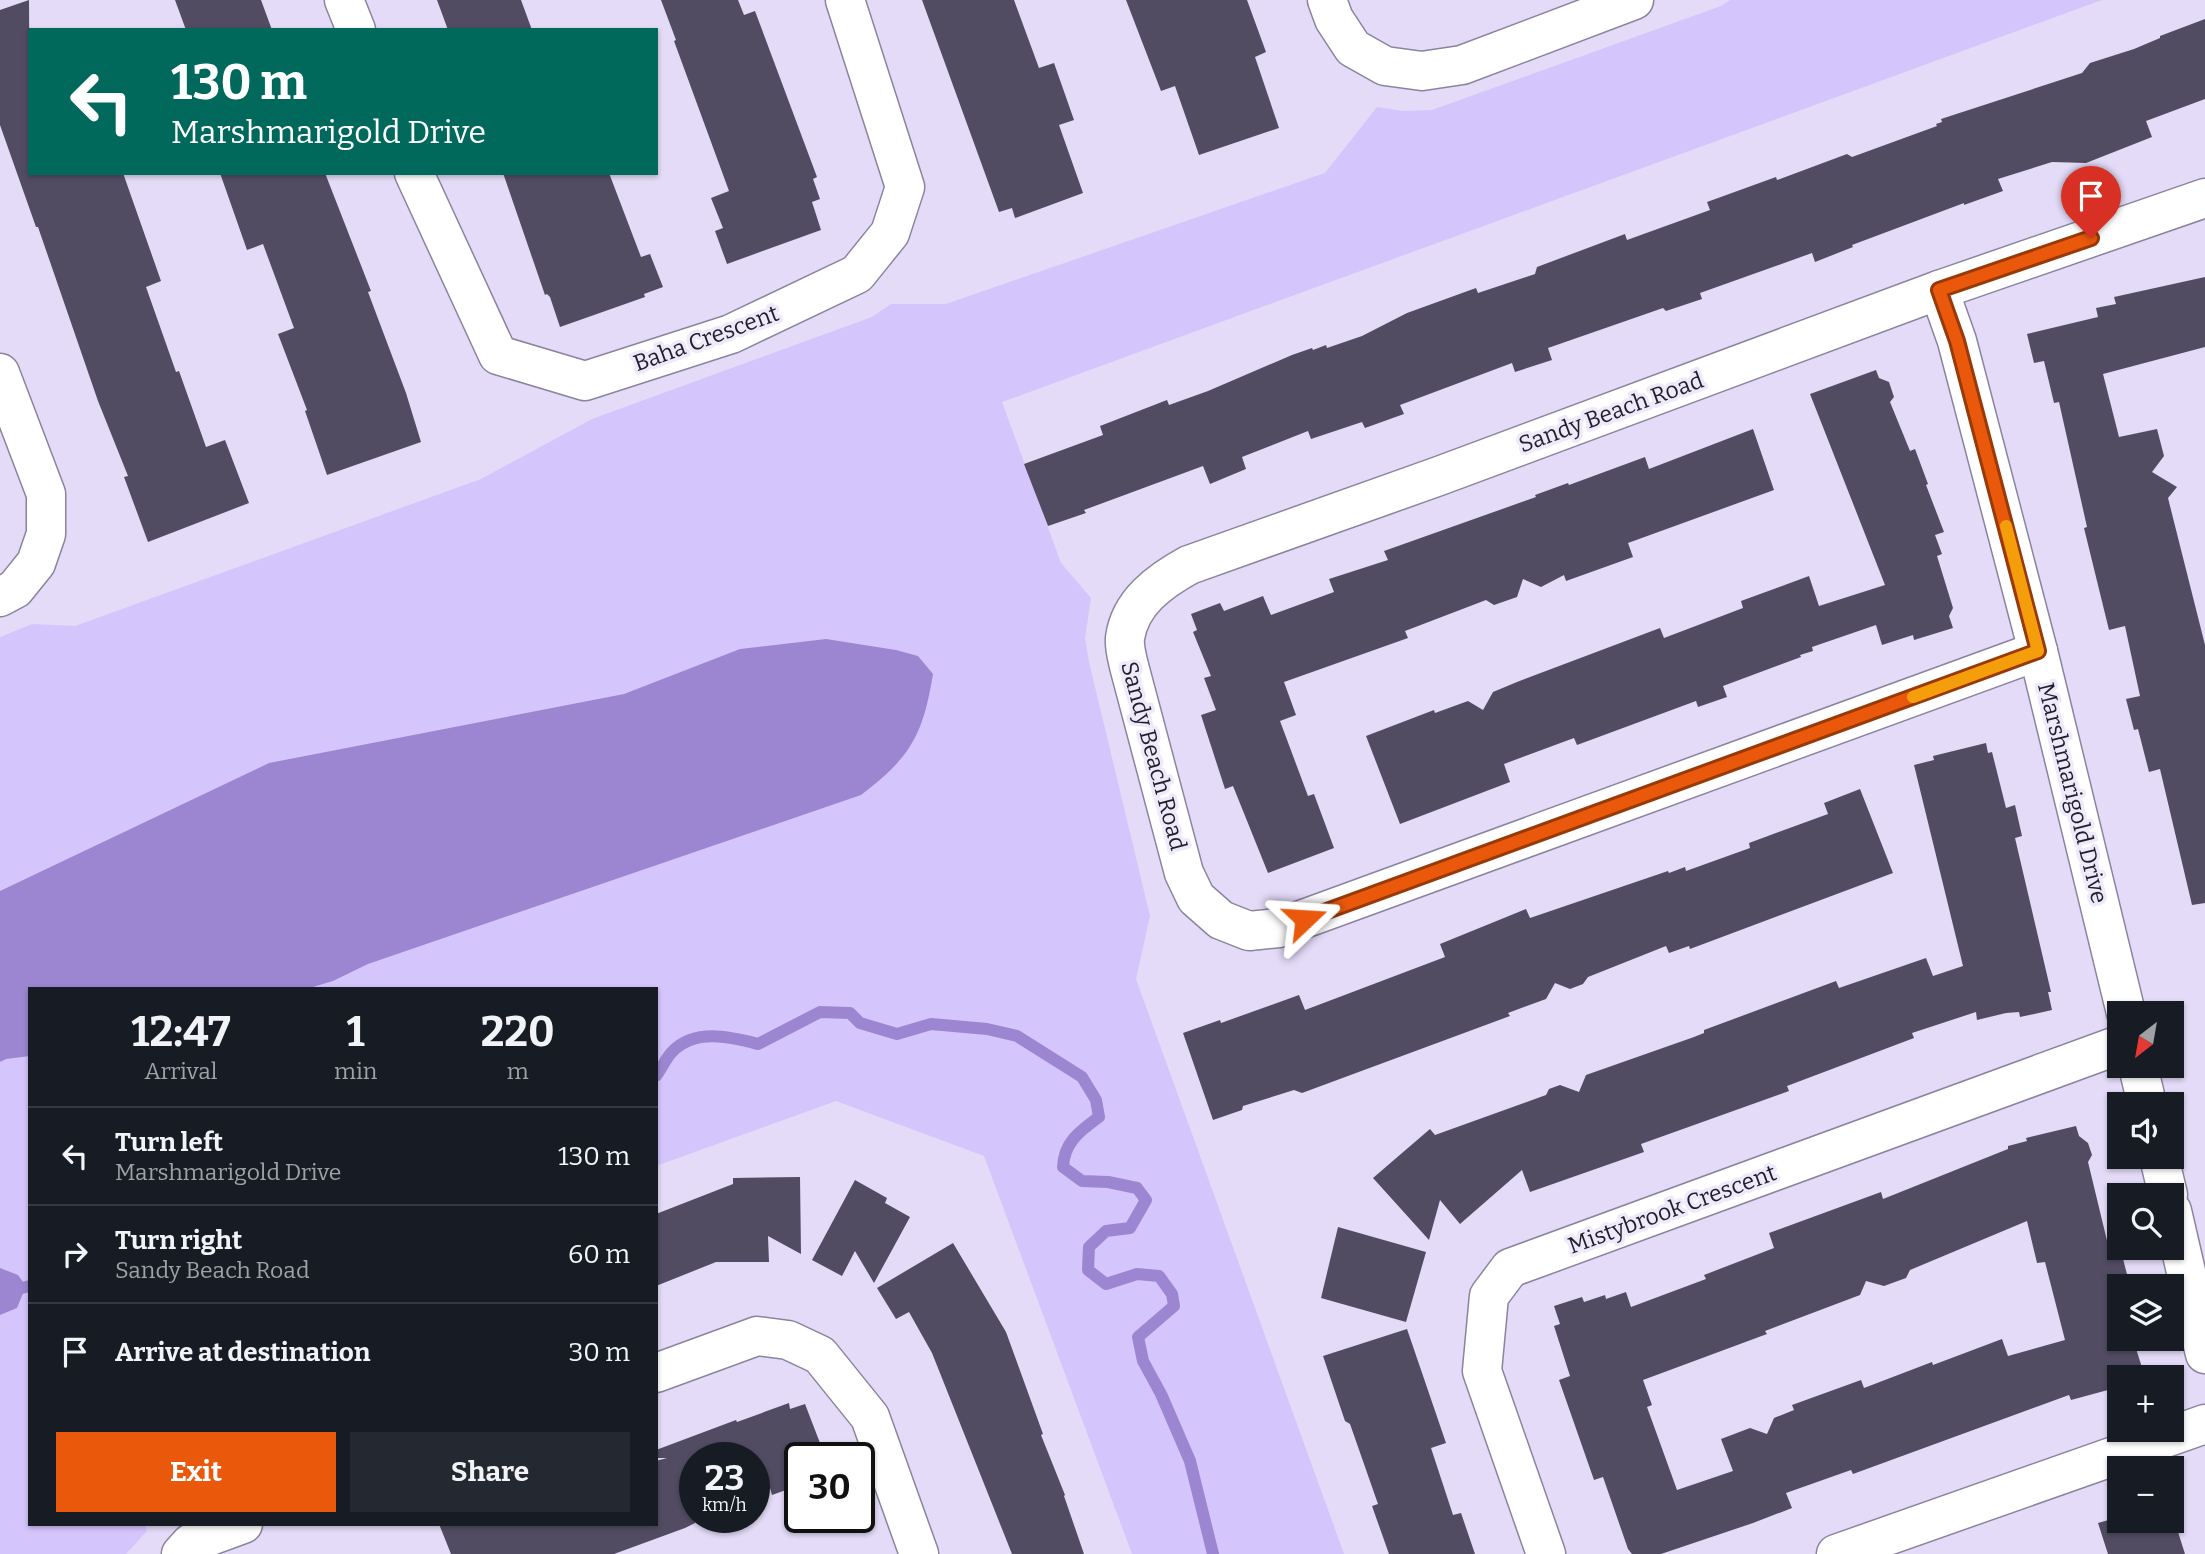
<!DOCTYPE html>
<meta charset="utf-8">
<style>
:root{--surface:#171b24;--page:#242831;--text:#f1f3f6;--muted:#9ea1a6;--line:#363941;--accent:#ea580c}
body{margin:0;font-family:Bitter,serif;background:var(--page);color:var(--text);height:100vh;display:flex;flex-direction:column;font-size:26px;white-space:nowrap}
*{box-sizing:border-box;margin:0}
p{font-size:23px;color:var(--muted)}
.icon{flex:none;width:38px;height:38px;fill:none;stroke:currentColor;stroke-width:2;stroke-linecap:round;stroke-linejoin:round}
.map{position:relative;flex:1;overflow:hidden}
.sheet{position:absolute;left:28px;top:987px;width:630px;height:539px;display:flex;flex-direction:column;background:var(--surface);border-radius:0px;box-shadow:0 2px 5px #0004}
.sheet>*{flex:none}
.guide{position:absolute;left:28px;top:28px;width:630px;height:147px;border-radius:0px;box-shadow:0 2px 5px #0004;background:#00695c;color:#fff;overflow:hidden}
.needle{width:46px;rotate:211deg}
.tools{position:absolute;left:2107px;top:1001px;display:grid;gap:14px}
.tools a{display:grid;place-items:center;width:77px;height:77px;border-radius:0px;background:var(--surface);box-shadow:0 2px 5px #0004;font-size:35px}
.speed{position:absolute;left:679px;top:1442px;display:flex;gap:14px;font-size:35px;font-weight:700;text-align:center}
.speed>*{display:grid;place-content:center;width:91px;height:91px;border-radius:50%;background:var(--surface);box-shadow:0 2px 5px #0004;line-height:1}
.speed small{font-size:18px;font-weight:400}
.speed .limit{border:4px solid #111;border-radius:10px;background:#fff;color:#111}
.pin{position:absolute;display:grid;place-items:center;width:60px;height:60px;color:#fff;margin:-72px -30px;border-radius:50% 50% 50% 0;rotate:-45deg;box-shadow:0 0 7px #0007}
.pin .icon{rotate:45deg}
.me{position:absolute;width:77px;margin:-38px;rotate:70deg;stroke-linejoin:round;filter:drop-shadow(0 0 5px #0008)}
.turn{display:flex;align-items:center;gap:24px;height:147px;padding:0 28px;font-size:32px}
.turn .icon{width:91px;height:91px;stroke-width:2.5}
.turn b{display:block;font-size:49px;line-height:60px}
.eta{display:flex;justify-content:space-evenly;align-items:center;height:119px;text-align:center}
.eta b{font-size:42px;font-weight:700;line-height:49px}
.button{display:flex;gap:14px;margin-top:auto;padding:14px 28px}
.button a{flex:1;height:80px;border-radius:0px;background:var(--accent);color:#fff;font-size:28px;font-weight:700;line-height:80px;text-align:center}
.button a+a{background:var(--page);color:var(--text)}
ul{padding:0;list-style:none}
li{display:flex;align-items:center;gap:21px;height:98px;padding:0 28px;border-top:2px solid var(--line)}
li div{flex:1}
li b{display:block;font-size:26px}
li em{font-style:normal}
.map>svg:first-child{display:block}
.green{fill:#d5c5fd}
.water{fill:#9d86d1}
.lines{fill:none;stroke-linecap:round;stroke-linejoin:round}
.stream{stroke:#9d86d1;stroke-width:12}
.building{fill:#524c63;fill-rule:evenodd}
.minor-casing{stroke:#8b849e;stroke-width:41}
.minor{stroke:#fff;stroke-width:38}
.route-casing{stroke:#983908;stroke-width:18}
.route{stroke:#ea580c;stroke-width:12}
.slow{stroke:#f59e0b;stroke-width:12}
.labels{text-anchor:middle;dominant-baseline:central;stroke-width:7;stroke-linejoin:round;paint-order:stroke}
.street-label{font-size:23px;fill:#211e28;stroke:#efeafb}
</style>
<div class="map">
<svg width="2205" height="1554" viewBox="0 0 2205 1554">
<rect width="100%" height="100%" fill="#e3dbf7"/>
<polygon class="green" points="1730,0 2102,0 1002,402 1061,563 1091,598 1085,638 1089,662 1150,916 1136,979 1344,1554 1132,1554 984,1156 836,1101 656,1166 656,989 30,989 30,1524 145,1524 147,1531 126,1554 0,1554 0,637 32,624 75,626 481,479 592,419 872,317 891,304 946,304 1325,173 1377,107 1404,111 1432,110 1721,6"/>
<g class="water">
<path d="M826,639l70,11 22,6 15,18c-10,61 -22,83 -72,121l-493,169 -35,17 -27,8h-276v67l-24,3 -6,3v-171l269,-128 355,-69 116,-45z"/>
<polygon points="0,1268 18,1275 26,1286 17,1308 0,1315"/>
</g>
<g class="lines">
<g class="stream">
<path d="M656,1076c6,-8 10,-18 16,-24 23,-24 58,-15 86,-8l62,-32 30,1 10,10 37,11 34,-10 56,5 30,7 65,41 14,23 3,17c-19,14 -35,25 -36,50l19,14 26,1 29,6 9,12 -16,28 -24,3 -17,16 -1,23 18,14 31,-10 22,2 13,18 2,12 -36,31 5,24 18,33 29,67 23,93"/>
<polyline points="0,1293 30,1286"/>
</g>
</g>
<g class="building">
<polygon points="29,0 30,173 123,173 161,281 146,287 176,372 179,371 206,447 225,440 249,503 148,542 124,477 128,476 98,401 38,227 36,227 0,125 0,10"/>
<polygon points="175,0 261,0 272,30 186,30"/>
<polygon points="437,0 521,0 532,30 448,30"/>
<polygon points="661,0 738,0 744,15 755,11 817,177 813,179 820,199 812,202 821,230 727,264 715,231 723,228 711,198 729,191 674,41 676,40"/>
<polygon points="922,0 1014,0 1039,68 1054,63 1074,120 1059,125 1083,193 1015,218 1012,208 999,212"/>
<polygon points="1126,0 1247,0 1266,52 1255,57 1279,128 1199,155 1175,86 1161,91"/>
<polygon points="2205,19 2205,99 2146,121 2152,137 2086,163 2052,162 1998,179 2003,191 1964,205 1964,203 1852,245 1853,247 1815,262 1812,253 1700,293 1702,299 1666,311 1663,308 1548,348 1552,360 1515,372 1512,363 1400,405 1404,414 1365,428 1362,422 1311,439 1308,431 1242,457 1246,469 1210,484 1203,466 1084,510 1086,513 1048,526 1024,464 1103,435 1100,426 1167,400 1169,405 1208,391 1292,355 1312,348 1313,350 1326,345 1327,348 1362,336 1407,313 1476,288 1478,293 1535,274 1537,267 1625,234 1627,240 1710,210 1707,202 1776,177 1777,180 1847,154 1852,157 1937,126 1936,124 1942,122 1941,119 2082,73 2090,63 2134,49 2160,38 2160,36"/>
<polygon points="220,173 325,173 371,291 368,292 406,393 421,442 327,475 305,411 307,410 278,334 294,328 263,244 247,250"/>
<polygon points="503,173 609,173 641,257 650,254 663,287 644,294 645,297 560,327 550,297 547,294 545,295"/>
<polygon points="2205,277 2205,347 2103,374 2119,437 2157,429 2164,456 2152,472 2177,487 2168,498 2205,645 2205,903 2192,905 2160,769 2149,772 2138,729 2134,730 2126,699 2140,696 2125,626 2109,630 2084,528 2087,527 2059,402 2054,403 2044,361 2034,363 2027,334 2098,317 2096,308 2116,304 2114,297"/>
<polygon points="1876,370 1879,378 1889,382 1894,397 1890,402 1910,451 1915,449 1928,484 1926,485 1944,532 1935,535 1942,554 1937,556 1953,608 1949,616 1953,628 1914,640 1913,635 1882,645 1876,625 1812,647 1813,651 1800,655 1801,657 1723,686 1727,697 1698,707 1696,701 1577,745 1574,738 1504,764 1510,782 1400,824 1366,736 1434,710 1435,713 1468,701 1483,710 1493,692 1517,682 1660,628 1664,638 1743,608 1741,601 1809,576 1819,606 1885,585 1810,394"/>
<polygon points="1753,429 1774,490 1628,543 1633,557 1566,581 1564,575 1541,587 1523,579 1517,597 1494,605 1486,600 1405,631 1408,638 1284,682 1296,715 1280,721 1308,796 1314,794 1334,848 1268,873 1233,786 1225,789 1201,715 1216,710 1204,678 1211,676 1193,632 1197,630 1191,614 1220,603 1224,611 1263,596 1271,615 1334,592 1329,579 1388,560 1384,551 1536,497 1535,495 1568,483 1569,485 1645,457 1649,469"/>
<polygon points="1986,743 1988,753 1992,752 2006,808 2015,805 2022,836 2015,838 2051,992 2048,992 2052,1010 2020,1017 2019,1012 2006,1013 1977,1020 1976,1012 1912,1033 1914,1038 1787,1086 1789,1091 1641,1144 1644,1152 1530,1192 1522,1170 1460,1224 1440,1200 1429,1240 1373,1178 1430,1129 1435,1135 1546,1095 1549,1089 1560,1085 1579,1092 1586,1075 1694,1037 1704,1033 1704,1030 1836,981 1839,988 1926,958 1933,976 1963,966 1914,765 1934,760 1933,756"/>
<polygon points="1860,789 1893,873 1690,949 1689,946 1669,953 1666,946 1588,977 1583,984 1570,989 1555,983 1546,999 1508,1013 1510,1016 1302,1093 1294,1090 1243,1106 1242,1110 1213,1120 1183,1033 1220,1020 1221,1023 1299,995 1305,1010 1445,957 1440,944 1526,909 1530,918 1668,871 1669,873 1685,867 1686,871 1750,848 1749,843 1828,814 1824,803"/>
<path d="M2076,1126l3,10 9,7 4,12 -4,7 22,91 11,-2 8,31 -10,3v54h14l12,38h-26v10l-48,13 -2,-5 -216,79 -2,-4 -65,23 6,15 -39,15 -92,31h-29l-4,-5 -25,-72 -9,3 -35,-100 11,-4 -16,-50 6,-2 -6,-18 28,-9 2,5 21,-7 1,4 20,-7 5,15 75,-28 -2,-4 70,-27 -5,-15 112,-41 2,7 125,-50v-3l19,-5 -1,-3zM2027,1221l10,42 8,-1 20,78 -57,16 -6,-17 -69,26 -1,-3 -68,26 -3,-8 -69,25 2,5 -20,8 -7,16 -17,-6 -29,11 12,32 -56,19 -30,-83 5,-2 -9,-25 124,-46 -2,-3 95,-36 6,-14 18,5 22,-8 4,-8z"/>
<polygon points="800,1177 801,1254 768,1236 769,1262 716,1262 656,1286 656,1214 733,1184 733,1178"/>
<polygon points="855,1180 887,1198 885,1203 910,1217 874,1283 855,1251 842,1276 812,1260"/>
<polygon points="1338,1227 1426,1252 1406,1322 1321,1298"/>
<polygon points="953,1243 1006,1332 1043,1434 1041,1435 1065,1495 1064,1496 1084,1554 1012,1554 932,1353 909,1312 896,1319 877,1288"/>
<polygon points="1407,1329 1446,1443 1431,1448 1453,1515 1461,1513 1475,1554 1389,1554 1372,1506 1378,1504 1350,1424 1345,1421 1323,1356"/>
<polygon points="789,1403 790,1409 805,1404 820,1443 814,1445 819,1457 800,1458 800,1485 772,1495 770,1488 754,1494 754,1458 695,1458 695,1523 685,1528 614,1554 451,1554 439,1524 656,1524 656,1461 667,1458 656,1458 656,1450 736,1420 737,1422"/>
<polygon points="2172,1513 2185,1554 2108,1554 2098,1523 2119,1517 2119,1521 2172,1521"/>
</g>
<g class="lines">
<defs>
<g id="minor">
<polyline points="344,0 356,30"/>
<polyline points="1327,0 1334,19 1353,48 1385,66 1422,71 1462,65 1634,0"/>
<polyline points="414,173 498,355 585,381 731,334 857,274 890,233 905,187 845,0"/>
<polyline points="1939,290 1957,341 2038,651 2126,1013"/>
<polyline points="0,373 46,494 46,534 36,563 15,589 0,597"/>
<path d="M2038,651l-759,277 -30,3 -28,-11 -25,-22 -12,-25 -55,-207c-2,-9 -5,-19 -4,-28 5,-36 35,-57 64,-73l250,-89 500,-186 266,-92"/>
<polyline points="2138,1066 2147,1104"/>
<polyline points="2159,1157 2168,1195"/>
<polyline points="2172,1211 2205,1354"/>
<polyline points="656,1373 757,1336 788,1340 820,1355 870,1417 919,1554"/>
<polyline points="181,1554 191,1543 243,1524"/>
<polyline points="1546,1554 1482,1371 1489,1296 1510,1268 2119,1045"/>
<polyline points="1836,1554 2205,1424"/>
</g>
</defs>
<use href="#minor" class="minor-casing"/>
<use href="#minor" class="minor"/>
</g>
<g class="lines">
<defs>
<polyline id="route" points="1305,919 2038,651 1957,341 1939,290 2091,238"/>
</defs>
<use href="#route" class="route-casing"/>
<use href="#route" class="route"/>
<polyline class="slow" points="1913,697 2038,651 2006,526"/>
</g>
<g class="labels">
<g class="street-label">
<text transform="translate(706 338) rotate(-20)">Baha Crescent</text>
<text transform="translate(1611 412) rotate(-20)">Sandy Beach Road</text>
<text transform="translate(1154 756) rotate(75)">Sandy Beach Road</text>
<text transform="translate(2073 793) rotate(76)">Marshmarigold Drive</text>
<text transform="translate(1672 1209) rotate(-20)">Mistybrook Crescent</text>
</g>
</g>
</svg>
<div class="tools">
<a><svg class="needle" viewBox="-14 -14 28 28"><path d="M0-13l5 13h-10z" fill="#e53935"/><path d="M0 13l5-13h-10z" fill="#9ea1a6"/></svg></a>
<a><svg class="icon" aria-label="sound" viewBox="0 0 24 24"><path d="M4 9h4l5-4v14l-5-4H4zM17 9q2 3 0 6"/></svg></a>
<a><svg class="icon" aria-label="search" viewBox="0 0 24 24"><circle cx="10" cy="10" r="6"/><path d="M15 15l6 6"/></svg></a>
<a><svg class="icon" aria-label="layers" viewBox="0 0 24 24"><path d="M12 4l9 5-9 5-9-5zM3 14l9 5 9-5"/></svg></a>
<a>+</a>
<a>−</a>
</div>
<div class="speed"><div>23<small>km/h</small></div><div class="limit">30</div></div>
<div class="pin" style="left:2091px;top:238px;background:#d93025"><svg class="icon" aria-label="arrive" viewBox="0 0 24 24"><path d="M6 21V4h12l-3 4 3 4H6"/></svg></div>
<svg class="me" style="left:1305px;top:919px" viewBox="-20 -20 40 40"><path d="M0-17L14 15 0 8-14 15z" fill="#ea580c" stroke="#fff" stroke-width="4"/></svg>
<div class="guide">
<div class="turn"><svg class="icon" aria-label="left" viewBox="0 0 24 24"><path d="M17 20v-9H6M10 6l-5 5 5 5"/></svg><div><b>130 m</b>Marshmarigold Drive</div></div>
</div>
<section class="sheet">
<div class="eta">
<div><b>12:47</b><p>Arrival</p></div>
<div><b>1</b><p>min</p></div>
<div><b>220</b><p>m</p></div>
</div>
<ul>
<li><svg class="icon" aria-label="left" viewBox="0 0 24 24"><path d="M17 20v-9H6M10 6l-5 5 5 5"/></svg><div><b>Turn left</b><p>Marshmarigold Drive</p></div><em>130 m</em></li>
<li><svg class="icon" aria-label="right" viewBox="0 0 24 24"><path d="M7 20v-9h11M14 6l5 5-5 5"/></svg><div><b>Turn right</b><p>Sandy Beach Road</p></div><em>60 m</em></li>
<li><svg class="icon" aria-label="arrive" viewBox="0 0 24 24"><path d="M6 21V4h12l-3 4 3 4H6"/></svg><div><b>Arrive at destination</b></div><em>30 m</em></li>
</ul>
<div class="button"><a>Exit</a><a>Share</a></div>
</section>
</div>
